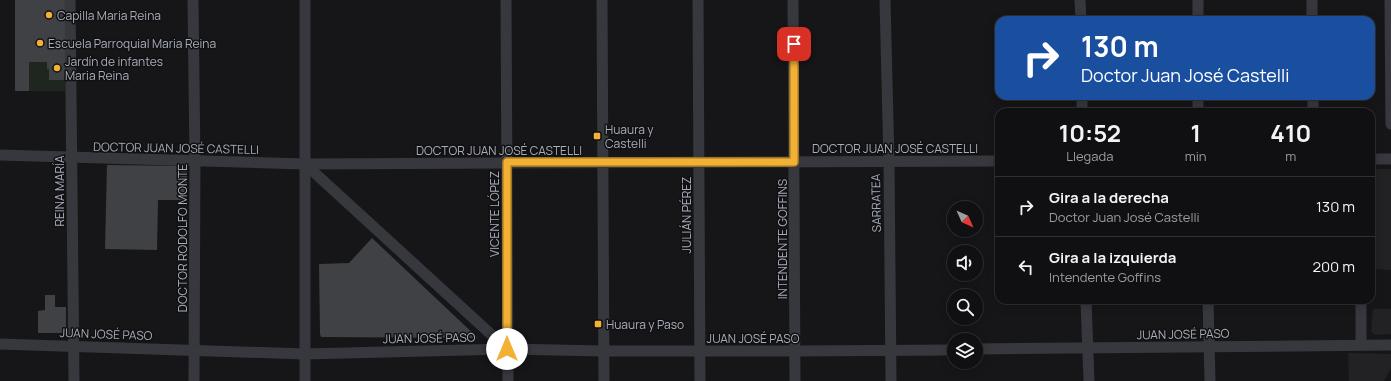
<!DOCTYPE html>
<html lang="es">
<meta charset="utf-8">
<style>
:root{--surface:#101012;--page:#19191b;--text:#f1f3f6;--muted:#9c9d9f;--line:#303032}
body{margin:0;font-family:Manrope,sans-serif;background:var(--page);color:var(--text);height:100vh;display:flex;flex-direction:column;font-size:15px;white-space:nowrap}
*{box-sizing:border-box;margin:0}
p{font-size:13px;color:var(--muted)}
.icon{flex:none;width:22px;height:22px;fill:none;stroke:currentColor;stroke-width:2;stroke-linecap:round;stroke-linejoin:round}
.map{position:relative;flex:1;overflow:hidden}
.drawer{position:absolute;left:995px;top:108px;width:380px;height:196px;display:flex;flex-direction:column;background:var(--surface);border-radius:12px;box-shadow:0 2px 10px #0003,0 0 0 1px var(--line)}
.drawer>*{flex:none}
.guide{position:absolute;left:995px;top:16px;width:380px;height:84px;border-radius:12px;box-shadow:0 2px 10px #0003,0 0 0 1px var(--line);background:#1a4fa0;color:#fff;overflow:hidden}
.needle{width:26px;rotate:135deg}
.controls{position:absolute;left:947px;top:201px;display:grid;gap:8px}
.controls a{display:grid;place-items:center;width:36px;height:36px;border-radius:50%;background:var(--surface);box-shadow:0 2px 10px #0003,0 0 0 1px var(--line);font-size:20px}
.pin{position:absolute;display:grid;place-items:center;width:34px;height:34px;color:#fff;margin:-17px;border-radius:8px;box-shadow:0 2px 6px #0006}
.me{position:absolute;width:44px;margin:-22px;rotate:0deg;stroke-linejoin:round;filter:drop-shadow(0 0 3px #0008)}
.turn{display:flex;align-items:center;gap:14px;height:84px;padding:0 20px;font-size:18px}
.turn .icon{width:52px;height:52px;stroke-width:2.5}
.turn b{display:block;font-size:28px;line-height:34px}
.eta{display:flex;justify-content:space-evenly;align-items:center;height:68px;text-align:center}
.eta b{font-size:24px;font-weight:700;line-height:28px}
ul{padding:0;list-style:none}
li{display:flex;align-items:center;gap:12px;height:60px;padding:0 20px;border-top:1px solid var(--line)}
li div{flex:1}
li b{display:block;font-size:15px}
li em{font-style:normal}
.map>svg:first-child{display:block}
.built{fill:#222225}
.green{fill:#1e261f}
.building{fill:#404145}
.lines{fill:none;stroke-linecap:round;stroke-linejoin:round}
.street{stroke:#37383d;stroke-width:11}
.route-casing{stroke:#9d7322;stroke-width:10}
.route{stroke:#f2b134;stroke-width:7}
.poi-dot{fill:#f2b134;stroke:#111113;stroke-width:1.5}
.labels{text-anchor:middle;dominant-baseline:central;stroke-width:3;stroke-linejoin:round;paint-order:stroke}
.poi-label{font-size:12px;fill:#a8adb8;stroke:#111113;text-anchor:start}
.street-label{font-size:12px;fill:#a8adb8;stroke:#111113}
</style>
<div class="map">
<svg width="1391" height="381" viewBox="0 0 1391 381">
<rect width="100%" height="100%" fill="#161618"/>
<g class="built">
<polygon points="1376,169 1391,169 1391,270 1374,269 1371,173"/>
<polygon points="1373,309 1391,309 1391,334 1375,335 1371,331"/>
<polygon points="1348,353 1391,354 1391,368 1384,381 1349,381"/>
</g>
<polygon class="green" points="29,62 47,62 49,69 65,80 65,91 29,91"/>
<g class="building">
<polygon points="15,0 65,0 65,80 49,80 49,69 47,69 47,62 29,62 29,91 15,91"/>
<polygon points="107,165 187,166 187,200 158,200 157,250 105,249"/>
<polygon points="372,238 478,338 321,337 320,334 319,264 349,263"/>
<polygon points="45,295 55,295 55,307 66,307 66,333 38,333 38,311 45,310"/>
</g>
<g class="lines">
<g class="street">
<polyline points="70,0 74,381"/>
<polyline points="193,0 195,161 194,381"/>
<polyline points="305,0 305,381"/>
<polyline points="506,0 508,381"/>
<polyline points="602,0 604,381"/>
<polyline points="698,0 700,381"/>
<polyline points="793,0 795,381"/>
<polyline points="885,0 889,162 891,381"/>
<polyline points="1080,0 1081,20"/>
<polyline points="1198,0 1198,20"/>
<polyline points="1312,0 1312,20"/>
<polyline points="1390,0 1391,124"/>
<polyline points="1082,96 1082,112"/>
<polyline points="1198,96 1198,112"/>
<polyline points="1313,96 1313,112"/>
<polyline points="0,155 305,164 999,161"/>
<polyline points="1371,159 1391,159"/>
<polyline points="305,164 507,349"/>
<polyline points="1086,300 1089,381"/>
<polyline points="1208,300 1210,381"/>
<polyline points="0,344 305,354 507,349 603,351 795,351 954,350"/>
<polyline points="1361,345 1361,300"/>
<polyline points="976,349 1391,345"/>
</g>
</g>
<g class="lines">
<defs>
<polyline id="route" points="507,349 507,162 794,162 794,44"/>
</defs>
<use href="#route" class="route-casing"/>
<use href="#route" class="route"/>
</g>
<g class="poi-dot">
<circle cx="49" cy="15" r="4"/>
<circle cx="40" cy="43" r="4"/>
<circle cx="57" cy="68" r="4"/>
<rect x="593" y="132" width="8" height="8" rx="2"/>
<rect x="594" y="320" width="8" height="8" rx="2"/>
</g>
<g class="labels">
<g class="poi-label">
<text x="57" y="15">Capilla Maria Reina</text>
<text x="48" y="43">Escuela Parroquial Maria Reina</text>
<text x="65" y="61">Jardín de infantes<tspan x="65" dy="14">Maria Reina</tspan></text>
<text x="605" y="129">Huaura y<tspan x="605" dy="14">Castelli</tspan></text>
<text x="606" y="324">Huaura y Paso</text>
</g>
<g class="street-label">
<text transform="translate(176 148) rotate(1)">DOCTOR JUAN JOSÉ CASTELLI</text>
<text x="895" y="148">DOCTOR JUAN JOSÉ CASTELLI</text>
<text x="499" y="150">DOCTOR JUAN JOSÉ CASTELLI</text>
<text transform="translate(59 191) rotate(-90)">REINA MARÍA</text>
<text transform="translate(876 203) rotate(-91)">SARRATEA</text>
<text transform="translate(494 214) rotate(-90)">VICENTE LÓPEZ</text>
<text transform="translate(686 215) rotate(-90)">JULIÁN PÉREZ</text>
<text transform="translate(182 238) rotate(-90)">DOCTOR RODOLFO MONTE</text>
<text transform="translate(782 239) rotate(-90)">INTENDENTE GOFFINS</text>
<text transform="translate(106 334) rotate(2)">JUAN JOSÉ PASO</text>
<text transform="translate(1183 334) rotate(-1)">JUAN JOSÉ PASO</text>
<text transform="translate(429 338) rotate(-1)">JUAN JOSÉ PASO</text>
<text x="753" y="338">JUAN JOSÉ PASO</text>
</g>
</g>
</svg>
<div class="controls">
<a><svg class="needle" viewBox="-14 -14 28 28"><path d="M0-13l5 13h-10z" fill="#e53935"/><path d="M0 13l5-13h-10z" fill="#9c9d9f"/></svg></a>
<a><svg class="icon" aria-label="sound" viewBox="0 0 24 24"><path d="M4 9h4l5-4v14l-5-4H4zM17 9q2 3 0 6"/></svg></a>
<a><svg class="icon" aria-label="search" viewBox="0 0 24 24"><circle cx="10" cy="10" r="6"/><path d="M15 15l6 6"/></svg></a>
<a><svg class="icon" aria-label="layers" viewBox="0 0 24 24"><path d="M12 4l9 5-9 5-9-5zM3 14l9 5 9-5"/></svg></a>
</div>
<div class="pin" style="left:794px;top:44px;background:#d93025"><svg class="icon" aria-label="arrive" viewBox="0 0 24 24"><path d="M6 21V4h12l-3 4 3 4H6"/></svg></div>
<svg class="me" style="left:507px;top:349px" viewBox="-20 -20 40 40"><circle r="19" fill="#fff"/><path d="M0-13L10 11 0 6-10 11z" fill="#f2b134"/></svg>
<div class="guide">
<div class="turn"><svg class="icon" aria-label="right" viewBox="0 0 24 24"><path d="M7 20v-9h11M14 6l5 5-5 5"/></svg><div><b>130 m</b>Doctor Juan José Castelli</div></div>
</div>
<section class="drawer">
<div class="eta">
<div><b>10:52</b><p>Llegada</p></div>
<div><b>1</b><p>min</p></div>
<div><b>410</b><p>m</p></div>
</div>
<ul>
<li><svg class="icon" aria-label="right" viewBox="0 0 24 24"><path d="M7 20v-9h11M14 6l5 5-5 5"/></svg><div><b>Gira a la derecha</b><p>Doctor Juan José Castelli</p></div><em>130 m</em></li>
<li><svg class="icon" aria-label="left" viewBox="0 0 24 24"><path d="M17 20v-9H6M10 6l-5 5 5 5"/></svg><div><b>Gira a la izquierda</b><p>Intendente Goffins</p></div><em>200 m</em></li>
</ul>
</section>
</div>
